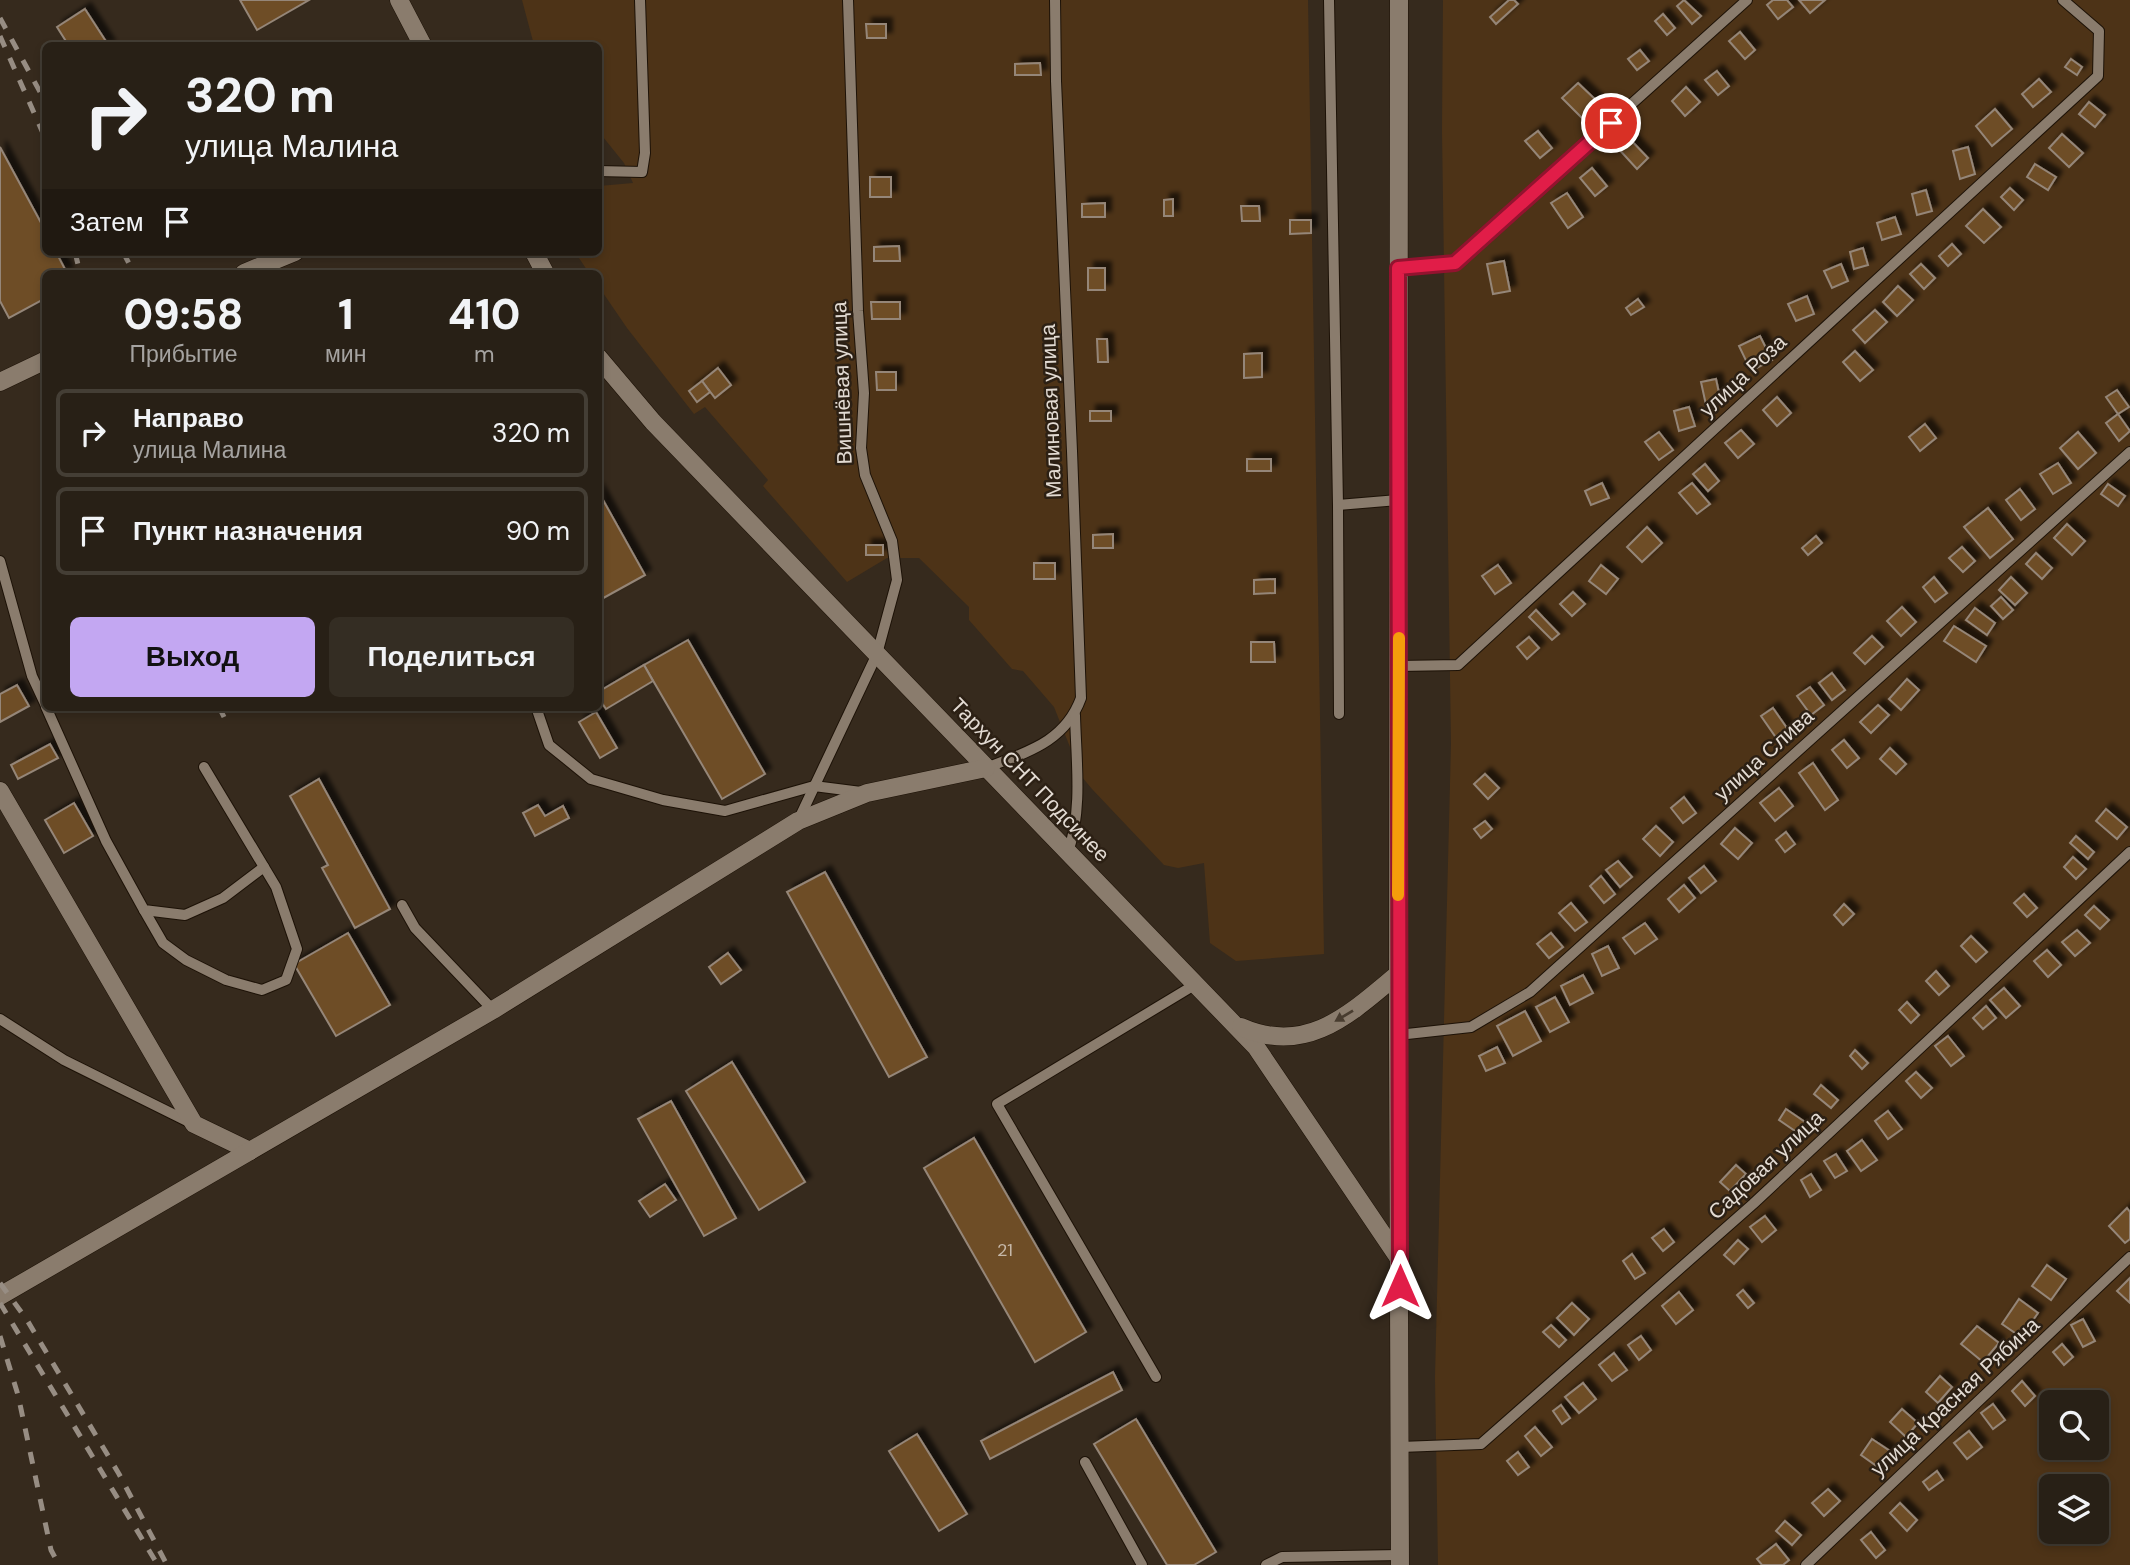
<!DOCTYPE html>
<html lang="ru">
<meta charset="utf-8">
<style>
:root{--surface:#282016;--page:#342d23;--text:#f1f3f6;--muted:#a5a3a1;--line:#443e35;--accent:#c3a7f2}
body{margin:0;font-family:"DM Sans",sans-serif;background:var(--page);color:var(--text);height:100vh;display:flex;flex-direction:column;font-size:26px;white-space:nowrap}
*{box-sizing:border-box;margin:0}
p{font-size:23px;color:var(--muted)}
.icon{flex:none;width:38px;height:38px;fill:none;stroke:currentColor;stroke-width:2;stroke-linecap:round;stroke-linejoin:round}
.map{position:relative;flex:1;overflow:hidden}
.panel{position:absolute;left:42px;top:270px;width:560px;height:441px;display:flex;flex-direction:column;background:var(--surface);border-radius:10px;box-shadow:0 4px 10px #0003,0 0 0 2px var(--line)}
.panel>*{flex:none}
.top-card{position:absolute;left:42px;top:42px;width:560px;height:214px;border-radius:10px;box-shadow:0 4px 10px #0003,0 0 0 2px var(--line);background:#282016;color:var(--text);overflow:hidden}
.controls{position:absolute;left:2039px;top:1390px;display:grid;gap:14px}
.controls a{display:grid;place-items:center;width:70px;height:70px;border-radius:10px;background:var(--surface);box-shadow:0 4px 10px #0003,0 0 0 2px var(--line);font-size:35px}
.pin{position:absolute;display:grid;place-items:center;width:60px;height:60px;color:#fff;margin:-30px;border:4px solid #fff;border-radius:50%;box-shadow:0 2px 7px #0007}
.me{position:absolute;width:77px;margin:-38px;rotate:0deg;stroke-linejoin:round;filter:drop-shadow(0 0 5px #0008)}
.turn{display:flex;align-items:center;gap:24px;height:147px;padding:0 28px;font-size:32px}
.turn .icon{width:91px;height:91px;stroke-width:2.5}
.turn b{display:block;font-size:49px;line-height:60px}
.then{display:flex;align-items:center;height:66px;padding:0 28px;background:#0003;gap:14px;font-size:26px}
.eta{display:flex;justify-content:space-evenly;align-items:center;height:119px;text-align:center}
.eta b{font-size:42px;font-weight:800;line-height:49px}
.action{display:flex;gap:14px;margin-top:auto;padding:14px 28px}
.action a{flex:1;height:80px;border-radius:10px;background:var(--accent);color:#111;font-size:28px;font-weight:800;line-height:80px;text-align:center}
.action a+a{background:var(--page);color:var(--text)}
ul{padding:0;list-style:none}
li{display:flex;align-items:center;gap:21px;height:88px;margin:0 14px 10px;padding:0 14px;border:4px solid var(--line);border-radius:10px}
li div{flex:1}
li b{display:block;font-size:26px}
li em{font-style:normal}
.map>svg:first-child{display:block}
.green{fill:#4d3317;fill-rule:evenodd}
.building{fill:#6e4d28;stroke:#958678;stroke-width:2;filter:url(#shadow)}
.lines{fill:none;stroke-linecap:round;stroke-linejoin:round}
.service-casing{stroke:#1d1207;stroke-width:12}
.minor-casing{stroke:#1d1207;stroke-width:19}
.secondary-casing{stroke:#1d1207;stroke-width:19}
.service{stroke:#8a7c6d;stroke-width:10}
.minor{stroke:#8a7c6d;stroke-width:18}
.secondary{stroke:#8a7c6d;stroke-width:18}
.rail{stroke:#978d83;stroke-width:5;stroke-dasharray:12 12;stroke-linecap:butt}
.oneway{fill:#483c2f}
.route-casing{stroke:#92132f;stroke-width:18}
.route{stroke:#e11d48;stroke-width:12}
.slow{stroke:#f59e0b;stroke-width:12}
.labels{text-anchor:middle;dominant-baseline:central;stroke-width:5;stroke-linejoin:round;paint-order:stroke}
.number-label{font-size:18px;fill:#c6b8a8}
.street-label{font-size:21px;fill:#e3dbd3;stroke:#2c2014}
</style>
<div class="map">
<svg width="2130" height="1565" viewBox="0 0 2130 1565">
<defs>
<filter id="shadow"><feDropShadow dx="6" dy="-6" stdDeviation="2" flood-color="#0009"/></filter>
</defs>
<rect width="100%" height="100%" fill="#362a1d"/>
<g class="green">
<polygon points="522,0 1308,0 1324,954 1236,961 1210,943 1204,863 1178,868 1164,865 1092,789 1082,777 1054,707 1023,671 1012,669 969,620 969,607 919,558 887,558 847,582 763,486 768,480 705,407 694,414 627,328 599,287 598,273 589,273 575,252 598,252 599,186 633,183 624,163 599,132 598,46 534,45"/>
<path d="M1443,0h687v1565h-692l-3,-188 16,-633 -9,-613zM2051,1402h45v45h-45zM2051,1486h45v45h-45z"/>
</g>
<g class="building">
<polygon points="240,0 309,0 257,30"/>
<polygon points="1509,0 1514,0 1518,4 1496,24 1490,17"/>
<polygon points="1684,0 1701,16 1692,24 1677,6"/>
<polygon points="1773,0 1787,0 1793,7 1778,19 1767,5"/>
<polygon points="1799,0 1825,0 1810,13"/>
<polygon points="85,9 109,46 69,46 57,27"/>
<polygon points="1663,14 1675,28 1667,35 1655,21"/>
<polygon points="866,24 886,24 886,38 867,38"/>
<polygon points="1740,32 1755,50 1745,59 1729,41"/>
<polygon points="1640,50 1649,61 1637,70 1628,59"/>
<polygon points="2071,59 2082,67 2077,75 2065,67"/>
<polygon points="1040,63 1041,75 1015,75 1015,64"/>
<polygon points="1717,71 1729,86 1718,95 1705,80"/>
<polygon points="2039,79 2051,92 2033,107 2022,94"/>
<polygon points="1578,83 1598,102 1582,118 1562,98"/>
<polygon points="1686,87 1700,102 1685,116 1672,101"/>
<polygon points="2089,102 2105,115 2095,127 2079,114"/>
<polygon points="1995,109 2012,129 1992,146 1976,126"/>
<polygon points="1538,131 1552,148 1540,158 1525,141"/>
<polygon points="2062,134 2083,153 2069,167 2049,148"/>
<polygon points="1627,136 1648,158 1637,169 1616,146"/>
<polygon points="0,147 46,232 46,252 56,252 67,273 46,273 46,298 9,318 0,301"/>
<polygon points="1968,147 1975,174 1960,179 1953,151"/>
<polygon points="2035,164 2056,177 2048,190 2027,177"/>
<polygon points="1592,168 1607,186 1595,196 1580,178"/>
<rect x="870" y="177" width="21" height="20"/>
<polygon points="2010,188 2023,200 2014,210 2001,197"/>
<polygon points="1926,190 1932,211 1917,215 1912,194"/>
<polygon points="1567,193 1583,217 1568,228 1551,203"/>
<polygon points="1173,199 1173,216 1164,216 1164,200"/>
<polygon points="1105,203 1105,217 1082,217 1082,204"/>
<polygon points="1241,206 1259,206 1260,221 1242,221"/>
<polygon points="1983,209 2001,227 1984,243 1966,226"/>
<polygon points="1895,217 1901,234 1882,240 1877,223"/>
<polygon points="1290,220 1311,220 1311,233 1290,234"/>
<polygon points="1952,244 1961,254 1948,266 1939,256"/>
<polygon points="899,246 900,261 874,261 874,247"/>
<polygon points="1863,248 1868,265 1854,269 1850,252"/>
<polygon points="1504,261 1510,291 1493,294 1487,264"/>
<polygon points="1841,264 1848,281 1832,288 1824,271"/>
<polygon points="1921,264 1935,278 1924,289 1910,274"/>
<rect x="1088" y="268" width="17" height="22"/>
<polygon points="1898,286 1913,300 1897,316 1883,302"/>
<polygon points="1807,296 1814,314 1796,321 1788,304"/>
<polygon points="1638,299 1644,307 1631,315 1626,308"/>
<polygon points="871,302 900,302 900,319 872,319"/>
<polygon points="1875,310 1887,322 1865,343 1853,330"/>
<polygon points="1760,336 1772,360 1751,371 1739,346"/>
<polygon points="1097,339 1107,339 1108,362 1098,362"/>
<polygon points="1855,351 1873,370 1860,381 1843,362"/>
<polygon points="1262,353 1262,377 1244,378 1244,354"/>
<polygon points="718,368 731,385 715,398 702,381"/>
<polygon points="876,372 896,372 896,390 877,390"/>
<polygon points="1716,379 1721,402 1706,405 1701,382"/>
<polygon points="702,381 710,392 697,402 689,391"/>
<polygon points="2117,390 2129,407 2118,414 2106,397"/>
<polygon points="1777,397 1791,413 1777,426 1763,410"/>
<polygon points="1689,407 1695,426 1679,431 1674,411"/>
<rect x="1090" y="411" width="21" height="10"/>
<polygon points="2118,414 2130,431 2119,441 2106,423"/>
<polygon points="1925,424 1936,438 1920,451 1909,437"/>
<polygon points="1741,430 1754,444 1738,458 1725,443"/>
<polygon points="1659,432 1673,450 1659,460 1645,442"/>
<polygon points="2078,432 2096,453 2078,469 2060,448"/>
<rect x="1247" y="459" width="24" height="12"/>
<polygon points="2058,463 2071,483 2053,494 2040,474"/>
<polygon points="1705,464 1719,481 1708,491 1693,474"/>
<polygon points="1602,483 1609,498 1591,505 1585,491"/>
<polygon points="1692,483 1710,504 1697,514 1679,493"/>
<polygon points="2108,484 2125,496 2118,506 2101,494"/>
<polygon points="2020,489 2035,509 2021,520 2006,500"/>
<polygon points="598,491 645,575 598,601"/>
<polygon points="1988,508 2013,539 1990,558 1964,527"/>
<polygon points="2067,524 2085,541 2072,555 2054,538"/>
<polygon points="1647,527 1662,543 1642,562 1627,547"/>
<polygon points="1113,534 1113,548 1093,548 1093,535"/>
<polygon points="1816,536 1822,543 1808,555 1802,548"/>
<rect x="866" y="545" width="17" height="10"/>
<polygon points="1962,547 1975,561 1963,572 1949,558"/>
<polygon points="2036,553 2052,568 2042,579 2026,564"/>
<rect x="1034" y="563" width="21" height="16"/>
<polygon points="1498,565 1511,583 1495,594 1482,576"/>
<polygon points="1601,565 1618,579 1606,594 1589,581"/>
<polygon points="1934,577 1947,593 1935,602 1923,587"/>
<polygon points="2011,577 2027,593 2015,605 1999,590"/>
<polygon points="1275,579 1275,593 1254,594 1254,580"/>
<polygon points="1573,592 1585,604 1572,616 1560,604"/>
<polygon points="2001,597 2013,610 2003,619 1991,606"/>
<polygon points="1902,607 1916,622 1901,636 1887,621"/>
<polygon points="1975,608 1995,623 1987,635 1966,620"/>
<polygon points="1536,610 1559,634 1552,640 1529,617"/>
<polygon points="1954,626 1986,646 1976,662 1944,641"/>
<polygon points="1872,636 1883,647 1865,664 1854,653"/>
<polygon points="1529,637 1539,648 1527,659 1517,647"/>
<polygon points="688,640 765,774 722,799 644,665"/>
<polygon points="1251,642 1274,642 1275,662 1251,662"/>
<polygon points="644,665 653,681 606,709 598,697 598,692"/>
<polygon points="1832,673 1845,690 1832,700 1819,683"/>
<polygon points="1907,679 1919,690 1901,710 1889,699"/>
<polygon points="17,685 29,706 0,722 0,694"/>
<polygon points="1810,687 1824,705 1811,715 1797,696"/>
<polygon points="1878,705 1889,715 1871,733 1860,722"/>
<polygon points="1773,708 1789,731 1777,739 1761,716"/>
<polygon points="596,712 617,748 600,758 579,722"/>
<polygon points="1844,740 1859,758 1847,768 1832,750"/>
<polygon points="50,744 58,758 18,779 11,765"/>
<polygon points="1890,748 1906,764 1896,774 1880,759"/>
<polygon points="1813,763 1838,800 1825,810 1799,773"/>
<polygon points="1485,774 1499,788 1488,799 1474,784"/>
<polygon points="319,779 390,909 355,928 322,868 328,865 290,796"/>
<polygon points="1779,788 1793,806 1775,821 1760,803"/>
<polygon points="1684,797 1696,813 1683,823 1671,808"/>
<polygon points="74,803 93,836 64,853 45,820"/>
<polygon points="538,805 545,816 563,806 569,818 535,836 523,813"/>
<polygon points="2106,809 2127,827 2117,839 2096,821"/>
<polygon points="1485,821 1492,829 1481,838 1474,829"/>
<polygon points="1656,826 1673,842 1660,856 1643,839"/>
<polygon points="1735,828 1752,843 1738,859 1721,844"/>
<polygon points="1786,832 1795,844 1785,852 1776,840"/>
<polygon points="2076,836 2094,852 2088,859 2070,843"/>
<polygon points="2073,857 2086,869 2076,879 2064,867"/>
<polygon points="1618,861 1632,877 1620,887 1606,870"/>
<polygon points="1704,866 1716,881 1701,893 1689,878"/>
<polygon points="825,872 927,1057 889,1077 787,892"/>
<polygon points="1601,876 1615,894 1604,903 1590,886"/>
<polygon points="1684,885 1695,898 1679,912 1668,899"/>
<polygon points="2024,894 2037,908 2027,917 2014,903"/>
<polygon points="1571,903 1587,922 1575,931 1559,913"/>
<polygon points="1844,904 1854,914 1843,925 1834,915"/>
<polygon points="2094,906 2109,920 2100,929 2085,915"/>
<polygon points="1645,923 1657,939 1635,954 1623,938"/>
<polygon points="2077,930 2090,943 2075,956 2062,942"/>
<polygon points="348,933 390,1005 336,1036 294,964"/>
<polygon points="1551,933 1563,947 1549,958 1537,944"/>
<polygon points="1971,936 1987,952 1976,962 1961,946"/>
<polygon points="1608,946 1619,968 1602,976 1592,954"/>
<polygon points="2047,950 2061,965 2048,977 2034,961"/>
<polygon points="728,953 741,970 721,984 709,967"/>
<polygon points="1936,971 1949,986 1939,995 1926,981"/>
<polygon points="1583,975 1593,993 1570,1005 1561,986"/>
<polygon points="2004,988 2020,1006 2006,1018 1990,1000"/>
<polygon points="1555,997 1569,1022 1550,1032 1536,1007"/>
<polygon points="1907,1002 1919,1015 1911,1023 1899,1010"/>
<polygon points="1986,1006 1996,1018 1983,1029 1973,1018"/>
<polygon points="1525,1011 1541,1041 1513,1056 1497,1026"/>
<polygon points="1948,1036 1964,1056 1951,1066 1935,1046"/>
<polygon points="1497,1047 1505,1063 1486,1071 1479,1056"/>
<polygon points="1855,1050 1868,1063 1862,1069 1850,1056"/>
<polygon points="732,1062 805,1182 759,1210 686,1091"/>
<polygon points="1916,1072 1932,1088 1921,1098 1906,1081"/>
<polygon points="1821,1085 1838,1100 1831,1108 1814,1094"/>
<polygon points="671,1101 736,1218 704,1236 638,1119"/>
<polygon points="1786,1109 1808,1124 1801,1135 1779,1120"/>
<polygon points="1888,1111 1902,1129 1888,1139 1875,1121"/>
<polygon points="974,1138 1086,1332 1035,1362 924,1168"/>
<polygon points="1862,1140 1877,1160 1861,1171 1847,1151"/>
<polygon points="1836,1154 1847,1171 1835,1178 1824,1161"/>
<polygon points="1736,1165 1746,1174 1730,1191 1720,1182"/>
<polygon points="1811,1174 1821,1190 1810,1197 1801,1180"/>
<polygon points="665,1184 676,1200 650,1217 639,1201"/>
<polygon points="2127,1208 2130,1212 2130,1239 2125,1243 2109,1226"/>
<polygon points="1765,1216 1776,1230 1762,1242 1750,1227"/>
<polygon points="1664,1229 1674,1242 1663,1251 1652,1238"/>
<polygon points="1738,1240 1748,1249 1734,1264 1724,1255"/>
<polygon points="1632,1254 1645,1273 1635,1279 1623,1261"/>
<polygon points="2047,1265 2066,1279 2051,1300 2032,1286"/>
<polygon points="2130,1278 2130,1303 2117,1291"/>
<polygon points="1743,1290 1754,1303 1748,1308 1737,1295"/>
<polygon points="1679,1292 1693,1310 1676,1324 1662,1306"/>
<polygon points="2019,1299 2038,1313 2021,1337 2002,1324"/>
<polygon points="1572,1303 1589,1319 1574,1335 1557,1318"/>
<polygon points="2083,1319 2095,1341 2083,1347 2071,1325"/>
<polygon points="1551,1325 1566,1340 1559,1347 1543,1332"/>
<polygon points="1977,1326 1999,1343 1983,1362 1961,1344"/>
<polygon points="1641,1336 1651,1350 1639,1360 1628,1345"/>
<polygon points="2062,1344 2073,1357 2064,1365 2053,1352"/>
<polygon points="1614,1353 1627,1370 1612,1381 1599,1365"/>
<polygon points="1113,1372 1122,1390 990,1459 981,1441"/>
<polygon points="1940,1376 1952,1387 1938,1403 1926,1392"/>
<polygon points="2022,1381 2035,1396 2025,1406 2012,1391"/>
<polygon points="1583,1383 1596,1399 1579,1413 1565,1397"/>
<polygon points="1993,1404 2005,1420 1993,1429 1981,1413"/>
<polygon points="1561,1405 1570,1418 1562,1424 1553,1411"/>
<polygon points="1902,1409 1918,1423 1906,1437 1890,1422"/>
<polygon points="1136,1419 1216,1552 1194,1565 1167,1565 1094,1444"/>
<polygon points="1535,1427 1552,1447 1541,1456 1525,1436"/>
<polygon points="1969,1431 1982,1447 1967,1459 1954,1443"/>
<polygon points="917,1434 967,1514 939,1531 889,1451"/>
<polygon points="1872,1439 1890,1451 1878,1467 1861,1455"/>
<polygon points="1518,1452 1529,1467 1518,1475 1507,1461"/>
<polygon points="1937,1471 1943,1480 1929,1490 1923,1482"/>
<polygon points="1828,1489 1840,1501 1824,1516 1812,1503"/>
<polygon points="1900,1503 1917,1520 1907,1531 1890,1513"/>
<polygon points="1785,1521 1801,1535 1792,1545 1776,1531"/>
<polygon points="1871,1532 1885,1550 1876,1558 1861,1540"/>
<polygon points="1776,1544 1789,1560 1783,1565 1762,1565 1757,1559"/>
</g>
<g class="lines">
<defs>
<g id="service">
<polyline points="1329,0 1338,505 1339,714"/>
<polyline points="598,171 642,172 645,153 640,0"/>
<polyline points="1398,268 1455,263 1747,0"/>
<polyline points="1338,505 1398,500"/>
<polyline points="0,561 32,676 46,706"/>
<polyline points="1399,666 1458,665 2098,76 2099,31 2063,0"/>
<polyline points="46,707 106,841 144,910 185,915 223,898 264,867"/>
<polyline points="536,707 549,745 591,779 663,800 725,811 814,786 861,792"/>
<path d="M986,768c41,-16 79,-26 95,-70l-9,-247 -16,-370 -1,-81"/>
<polyline points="798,821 877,654 897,580 892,541 865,475 861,448 864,393 858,311 848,0"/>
<path d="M1068,852c15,-42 8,-93 7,-137"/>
<polyline points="402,905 415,928 493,1010"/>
<polyline points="144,910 163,943 186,960 226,980 262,990 286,980 297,949 276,887 204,767"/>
<polyline points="0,1019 64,1060 191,1123"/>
<polyline points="1398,1035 1471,1027 1530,992 2130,452"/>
<polyline points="1156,1377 997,1104 1196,984"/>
<polyline points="1400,1447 1481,1444 1753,1204 2130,852"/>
<polyline points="1085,1462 1142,1565"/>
<polyline points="1266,1565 1282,1557 1400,1555"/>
<polyline points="1806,1565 2130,1257"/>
</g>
<g id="minor">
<polyline points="399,0 423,46"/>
<polyline points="534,252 545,273"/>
<polyline points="244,273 295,252"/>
<polyline points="598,357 653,422 1256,1047 1400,1260"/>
<polyline points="0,382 46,360"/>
<polyline points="0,791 194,1124 250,1151"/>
<path d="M1241,1027c66,29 109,-13 157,-53"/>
<polyline points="0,1296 493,1010 798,821 867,793 986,768"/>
</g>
<polyline id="secondary" points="1399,0 1398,1035 1400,1565"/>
</defs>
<use href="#service" class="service-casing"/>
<use href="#minor" class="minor-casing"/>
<use href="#secondary" class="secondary-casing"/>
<use href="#service" class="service"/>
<use href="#minor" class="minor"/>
<use href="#secondary" class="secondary"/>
<g class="rail">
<polyline points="0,18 46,103"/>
<polyline points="0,36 46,140"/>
<polyline points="75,252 80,273"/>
<polyline points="123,252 134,273"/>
<polyline points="219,707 224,717"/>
<polyline points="0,1283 27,1320 119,1474 167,1565"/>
<polyline points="0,1303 156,1562"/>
<polyline points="0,1336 18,1395 51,1550 59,1565"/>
</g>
</g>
<defs><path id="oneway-solid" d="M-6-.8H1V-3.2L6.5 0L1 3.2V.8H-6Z" transform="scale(1.75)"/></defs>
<use class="oneway" href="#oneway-solid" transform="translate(1344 1016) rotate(149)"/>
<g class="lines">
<defs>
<polyline id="route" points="1400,1286 1398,268 1455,263 1611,123"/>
</defs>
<use href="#route" class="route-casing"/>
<use href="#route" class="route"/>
<polyline class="slow" points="1398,895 1399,638"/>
</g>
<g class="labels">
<g class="number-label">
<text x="1005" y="1250">21</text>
</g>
<g class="street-label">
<text transform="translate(1743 376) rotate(-43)">улица Роза</text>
<text transform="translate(842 383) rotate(-92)">Вишнёвая улица</text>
<text transform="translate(1051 411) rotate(-92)">Малиновая улица</text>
<text transform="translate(1764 755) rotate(-42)">улица Слива</text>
<text transform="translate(1030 780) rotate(46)">Тархун СНТ Подсинее</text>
<text transform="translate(1766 1165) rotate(-43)">Садовая улица</text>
<text transform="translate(1955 1397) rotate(-43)">улица Красная Рябина</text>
</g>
</g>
</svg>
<div class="controls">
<a><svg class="icon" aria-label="search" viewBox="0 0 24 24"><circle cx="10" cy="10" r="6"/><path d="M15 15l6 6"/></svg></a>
<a><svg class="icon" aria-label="layers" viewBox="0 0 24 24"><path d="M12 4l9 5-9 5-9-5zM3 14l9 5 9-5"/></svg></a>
</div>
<div class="pin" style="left:1611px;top:123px;background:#d93025"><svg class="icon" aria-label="arrive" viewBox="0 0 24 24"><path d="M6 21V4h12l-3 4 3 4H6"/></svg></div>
<svg class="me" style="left:1400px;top:1286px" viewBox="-20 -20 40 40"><path d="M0-17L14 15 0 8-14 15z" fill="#e11d48" stroke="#fff" stroke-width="4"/></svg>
<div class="top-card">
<div class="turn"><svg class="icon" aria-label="right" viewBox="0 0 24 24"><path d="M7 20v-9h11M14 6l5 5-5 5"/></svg><div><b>320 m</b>улица Малина</div></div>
<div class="then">Затем<svg class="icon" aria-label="arrive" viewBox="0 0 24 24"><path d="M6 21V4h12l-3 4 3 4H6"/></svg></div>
</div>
<section class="panel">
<div class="eta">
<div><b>09:58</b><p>Прибытие</p></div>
<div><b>1</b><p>мин</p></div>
<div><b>410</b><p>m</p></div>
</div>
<ul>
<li><svg class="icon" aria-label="right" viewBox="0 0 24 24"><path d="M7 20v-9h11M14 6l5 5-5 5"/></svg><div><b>Направо</b><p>улица Малина</p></div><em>320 m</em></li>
<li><svg class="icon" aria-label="arrive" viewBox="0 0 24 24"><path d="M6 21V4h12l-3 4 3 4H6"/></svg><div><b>Пункт назначения</b></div><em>90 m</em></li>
</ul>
<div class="action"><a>Выход</a><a>Поделиться</a></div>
</section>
</div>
